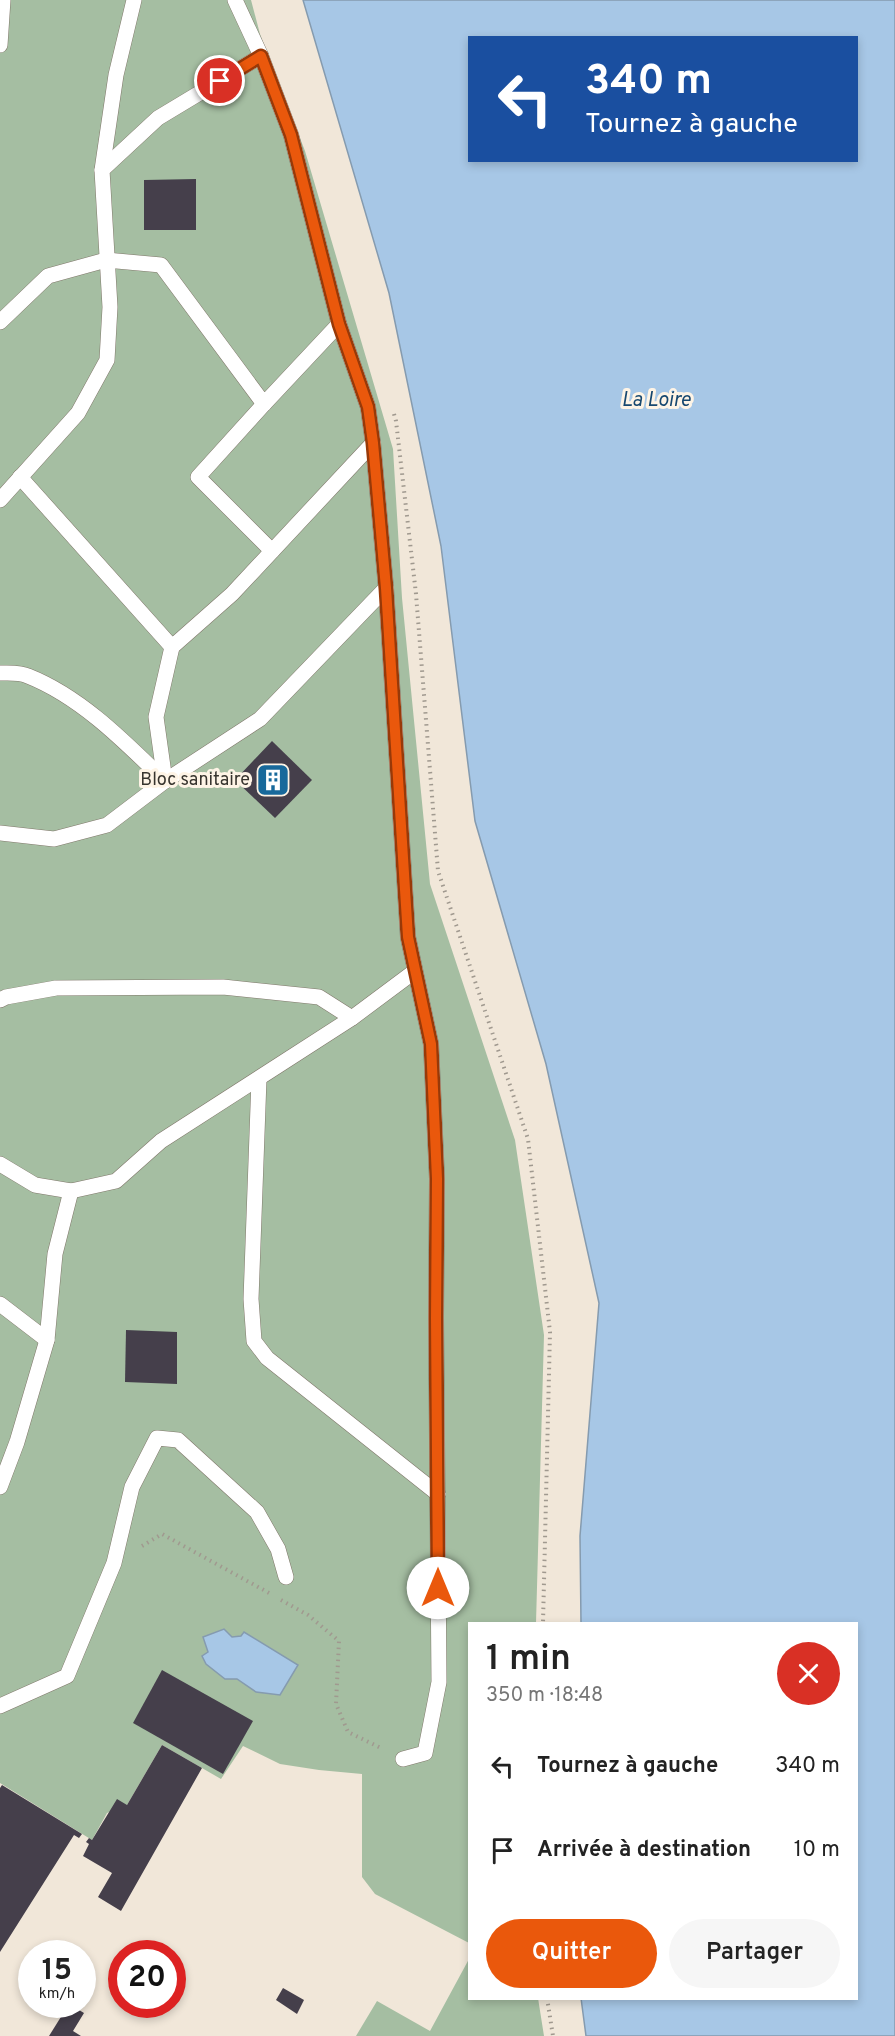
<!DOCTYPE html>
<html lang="fr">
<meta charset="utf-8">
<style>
:root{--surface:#fff;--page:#f6f6f6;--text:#222;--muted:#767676;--accent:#ea580c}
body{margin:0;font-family:Overpass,sans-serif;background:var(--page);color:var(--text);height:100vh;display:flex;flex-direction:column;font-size:22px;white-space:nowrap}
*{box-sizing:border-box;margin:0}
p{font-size:20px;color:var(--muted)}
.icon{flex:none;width:33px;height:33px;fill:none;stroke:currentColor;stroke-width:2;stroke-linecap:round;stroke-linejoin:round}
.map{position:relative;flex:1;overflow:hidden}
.drawer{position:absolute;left:468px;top:1622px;width:390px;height:378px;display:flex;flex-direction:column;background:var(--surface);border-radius:0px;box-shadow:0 3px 9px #0003}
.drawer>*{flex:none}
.guide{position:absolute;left:468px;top:36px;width:390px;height:126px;border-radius:0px;box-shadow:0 3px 9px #0003;background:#1a4fa0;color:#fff;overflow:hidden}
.speed{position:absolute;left:18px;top:1940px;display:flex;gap:12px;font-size:30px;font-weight:700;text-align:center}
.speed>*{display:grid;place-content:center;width:78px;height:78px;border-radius:50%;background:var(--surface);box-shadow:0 3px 9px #0003;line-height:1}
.speed small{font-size:15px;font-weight:400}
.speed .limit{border:9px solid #d22;background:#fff;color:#111}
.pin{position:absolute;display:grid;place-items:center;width:51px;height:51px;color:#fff;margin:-26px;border:3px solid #fff;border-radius:50%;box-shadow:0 2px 6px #0007}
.me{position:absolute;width:66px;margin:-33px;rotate:0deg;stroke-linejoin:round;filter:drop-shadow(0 0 4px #0008)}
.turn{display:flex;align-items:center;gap:21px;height:126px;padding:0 18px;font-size:27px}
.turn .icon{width:78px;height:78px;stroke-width:2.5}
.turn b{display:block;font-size:42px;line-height:51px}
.round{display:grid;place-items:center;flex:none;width:63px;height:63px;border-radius:32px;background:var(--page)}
.summary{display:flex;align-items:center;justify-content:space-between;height:102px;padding:0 18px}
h1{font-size:36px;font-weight:600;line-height:45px}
.primary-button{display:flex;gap:12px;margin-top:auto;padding:12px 18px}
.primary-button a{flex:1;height:69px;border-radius:36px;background:var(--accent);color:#fff;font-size:24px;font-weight:600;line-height:69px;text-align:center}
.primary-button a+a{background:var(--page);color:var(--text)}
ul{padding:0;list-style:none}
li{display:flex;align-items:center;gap:18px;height:84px;padding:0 18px}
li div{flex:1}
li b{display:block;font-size:22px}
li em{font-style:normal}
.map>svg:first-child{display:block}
.green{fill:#a5bea2}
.water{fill:#a7c7e6;stroke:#859baf;stroke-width:1.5;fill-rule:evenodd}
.building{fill:#453f4b}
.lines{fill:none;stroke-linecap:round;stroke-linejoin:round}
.lane-casing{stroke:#80786b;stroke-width:16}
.path{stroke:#a0998f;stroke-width:4;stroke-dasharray:1.5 4.5;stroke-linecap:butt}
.lane{stroke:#fff;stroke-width:15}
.route-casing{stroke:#983908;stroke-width:15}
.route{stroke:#ea580c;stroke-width:10}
.labels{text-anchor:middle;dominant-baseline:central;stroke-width:6;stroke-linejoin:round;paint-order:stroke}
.poi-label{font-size:18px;fill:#37342e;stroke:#fef4e6;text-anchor:end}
.water-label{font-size:20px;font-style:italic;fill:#174870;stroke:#fef4e6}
</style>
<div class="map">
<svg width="895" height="2036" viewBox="0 0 895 2036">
<rect width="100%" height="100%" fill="#f1e7d9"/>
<g class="green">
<polygon points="0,0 251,0 260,34 305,151 393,449 402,598 430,884 515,1140 544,1335 536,1623 470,1623 469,1943 375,1894 362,1877 362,1774 319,1770 280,1764 243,1746 221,1779 162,1745 127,1805 107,1813 92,1840 0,1783"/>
<polygon points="469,1959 470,1998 538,1998 544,2036 356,2036 377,2001 430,2031"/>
</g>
<g class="water">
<path d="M303,0h592v2036h-309l-5,-38h275v-375h-275l-1,-87 19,-233 -53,-239 -71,-243 -34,-275 -52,-253zM470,38h386v122h-386z"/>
<polygon points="224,1629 232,1637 241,1636 244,1632 298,1665 280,1695 256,1692 237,1679 225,1679 206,1664 202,1656 208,1652 203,1637"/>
</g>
<g class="building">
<polygon points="196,179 196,230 144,230 144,180"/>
<polygon points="272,741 312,780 275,818 235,780"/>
<polygon points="126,1330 177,1332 177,1384 125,1382"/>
<polygon points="162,1670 253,1721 223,1774 133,1723"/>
<polygon points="162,1745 202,1768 121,1911 98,1897 112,1873 83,1856 89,1844 86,1842 89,1838 92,1840 117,1799 127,1805"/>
<polygon points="2,1785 82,1834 79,1838 74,1835 0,1952 0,1788"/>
<polygon points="283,1988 304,2000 297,2014 276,2000"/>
<polygon points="69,2004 84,2013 73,2031 81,2036 49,2036"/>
</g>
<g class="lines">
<defs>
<g id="lane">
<polyline points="235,0 261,56 291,135 339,324 368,407 373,443 386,588 408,937 431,1044 437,1179 436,1318 439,1682 425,1753 403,1759"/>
<polyline points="0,45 3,0"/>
<polyline points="102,170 116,75 134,0"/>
<polyline points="0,322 48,276 106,260 161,265 264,404 339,324"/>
<polyline points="264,404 198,477 272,551"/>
<polyline points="20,477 172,647 232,594 373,443"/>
<polyline points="0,500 78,413 107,360 110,307 102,170 158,118 261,56"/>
<path d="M0,673c9,0 20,-1 28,3 53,21 97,66 137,105"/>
<polyline points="165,781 156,717 172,647"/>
<polyline points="0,833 54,839 107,825 165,781 260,719 386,588"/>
<polyline points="0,1000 6,997 56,988 223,987 319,997 352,1018"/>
<polyline points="259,1079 251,1299 254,1341 267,1358 438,1494"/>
<polyline points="0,1164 35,1185 71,1191 116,1181 161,1141 352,1018 415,971"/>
<polyline points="0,1304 47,1340"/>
<polyline points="0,1487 17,1442 47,1340 55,1254 71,1191"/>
<polyline points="0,1706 67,1676 114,1563 132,1487 157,1438 178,1440 257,1512 278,1549 286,1577"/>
</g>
</defs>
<use href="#lane" class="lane-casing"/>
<g class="path">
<polyline points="394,414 396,421 416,594 438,871 528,1139 550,1332 543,1623"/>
<polyline points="142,1546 162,1534 269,1593"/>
<polyline points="281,1600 308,1615 339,1641 336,1704 348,1732 383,1749"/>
<polyline points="547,1998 553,2036"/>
</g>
<use href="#lane" class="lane"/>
</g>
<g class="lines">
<defs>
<polyline id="route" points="220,81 261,56 291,135 339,324 368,407 373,443 386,588 408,937 431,1044 437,1179 436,1318 438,1588"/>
</defs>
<use href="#route" class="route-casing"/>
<use href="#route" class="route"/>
</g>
<defs>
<symbol id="building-square" viewBox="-11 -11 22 22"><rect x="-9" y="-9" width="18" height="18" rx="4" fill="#18699b" stroke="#fef4e6"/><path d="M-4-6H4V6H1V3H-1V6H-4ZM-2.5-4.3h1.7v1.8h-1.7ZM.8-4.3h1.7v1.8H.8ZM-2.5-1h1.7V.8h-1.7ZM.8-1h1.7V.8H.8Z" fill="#fff"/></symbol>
</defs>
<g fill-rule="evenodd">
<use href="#building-square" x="254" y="761" width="38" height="38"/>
</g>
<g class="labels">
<g class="poi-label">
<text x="250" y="780">Bloc sanitaire</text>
</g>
<g class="water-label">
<text x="656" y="401">La Loire</text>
</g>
</g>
</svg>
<div class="speed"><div>15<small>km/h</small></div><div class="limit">20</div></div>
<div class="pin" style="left:220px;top:81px;background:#d93025"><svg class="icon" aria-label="arrive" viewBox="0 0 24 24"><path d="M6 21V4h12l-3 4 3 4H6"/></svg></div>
<svg class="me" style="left:438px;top:1588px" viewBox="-20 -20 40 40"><circle r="19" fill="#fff"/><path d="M0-13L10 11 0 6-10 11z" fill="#ea580c"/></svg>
<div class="guide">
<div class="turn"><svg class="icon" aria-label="left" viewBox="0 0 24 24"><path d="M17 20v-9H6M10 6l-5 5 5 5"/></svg><div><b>340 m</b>Tournez à gauche</div></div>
</div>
<section class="drawer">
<div class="summary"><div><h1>1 min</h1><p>350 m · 18:48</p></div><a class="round" style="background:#d93025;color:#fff"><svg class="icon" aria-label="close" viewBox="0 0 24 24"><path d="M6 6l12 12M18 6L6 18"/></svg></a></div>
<ul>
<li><svg class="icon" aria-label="left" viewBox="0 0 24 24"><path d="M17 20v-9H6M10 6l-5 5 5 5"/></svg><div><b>Tournez à gauche</b></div><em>340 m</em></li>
<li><svg class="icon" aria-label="arrive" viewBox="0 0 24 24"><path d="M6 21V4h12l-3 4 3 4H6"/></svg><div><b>Arrivée à destination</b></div><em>10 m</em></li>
</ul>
<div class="primary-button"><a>Quitter</a><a>Partager</a></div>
</section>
</div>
